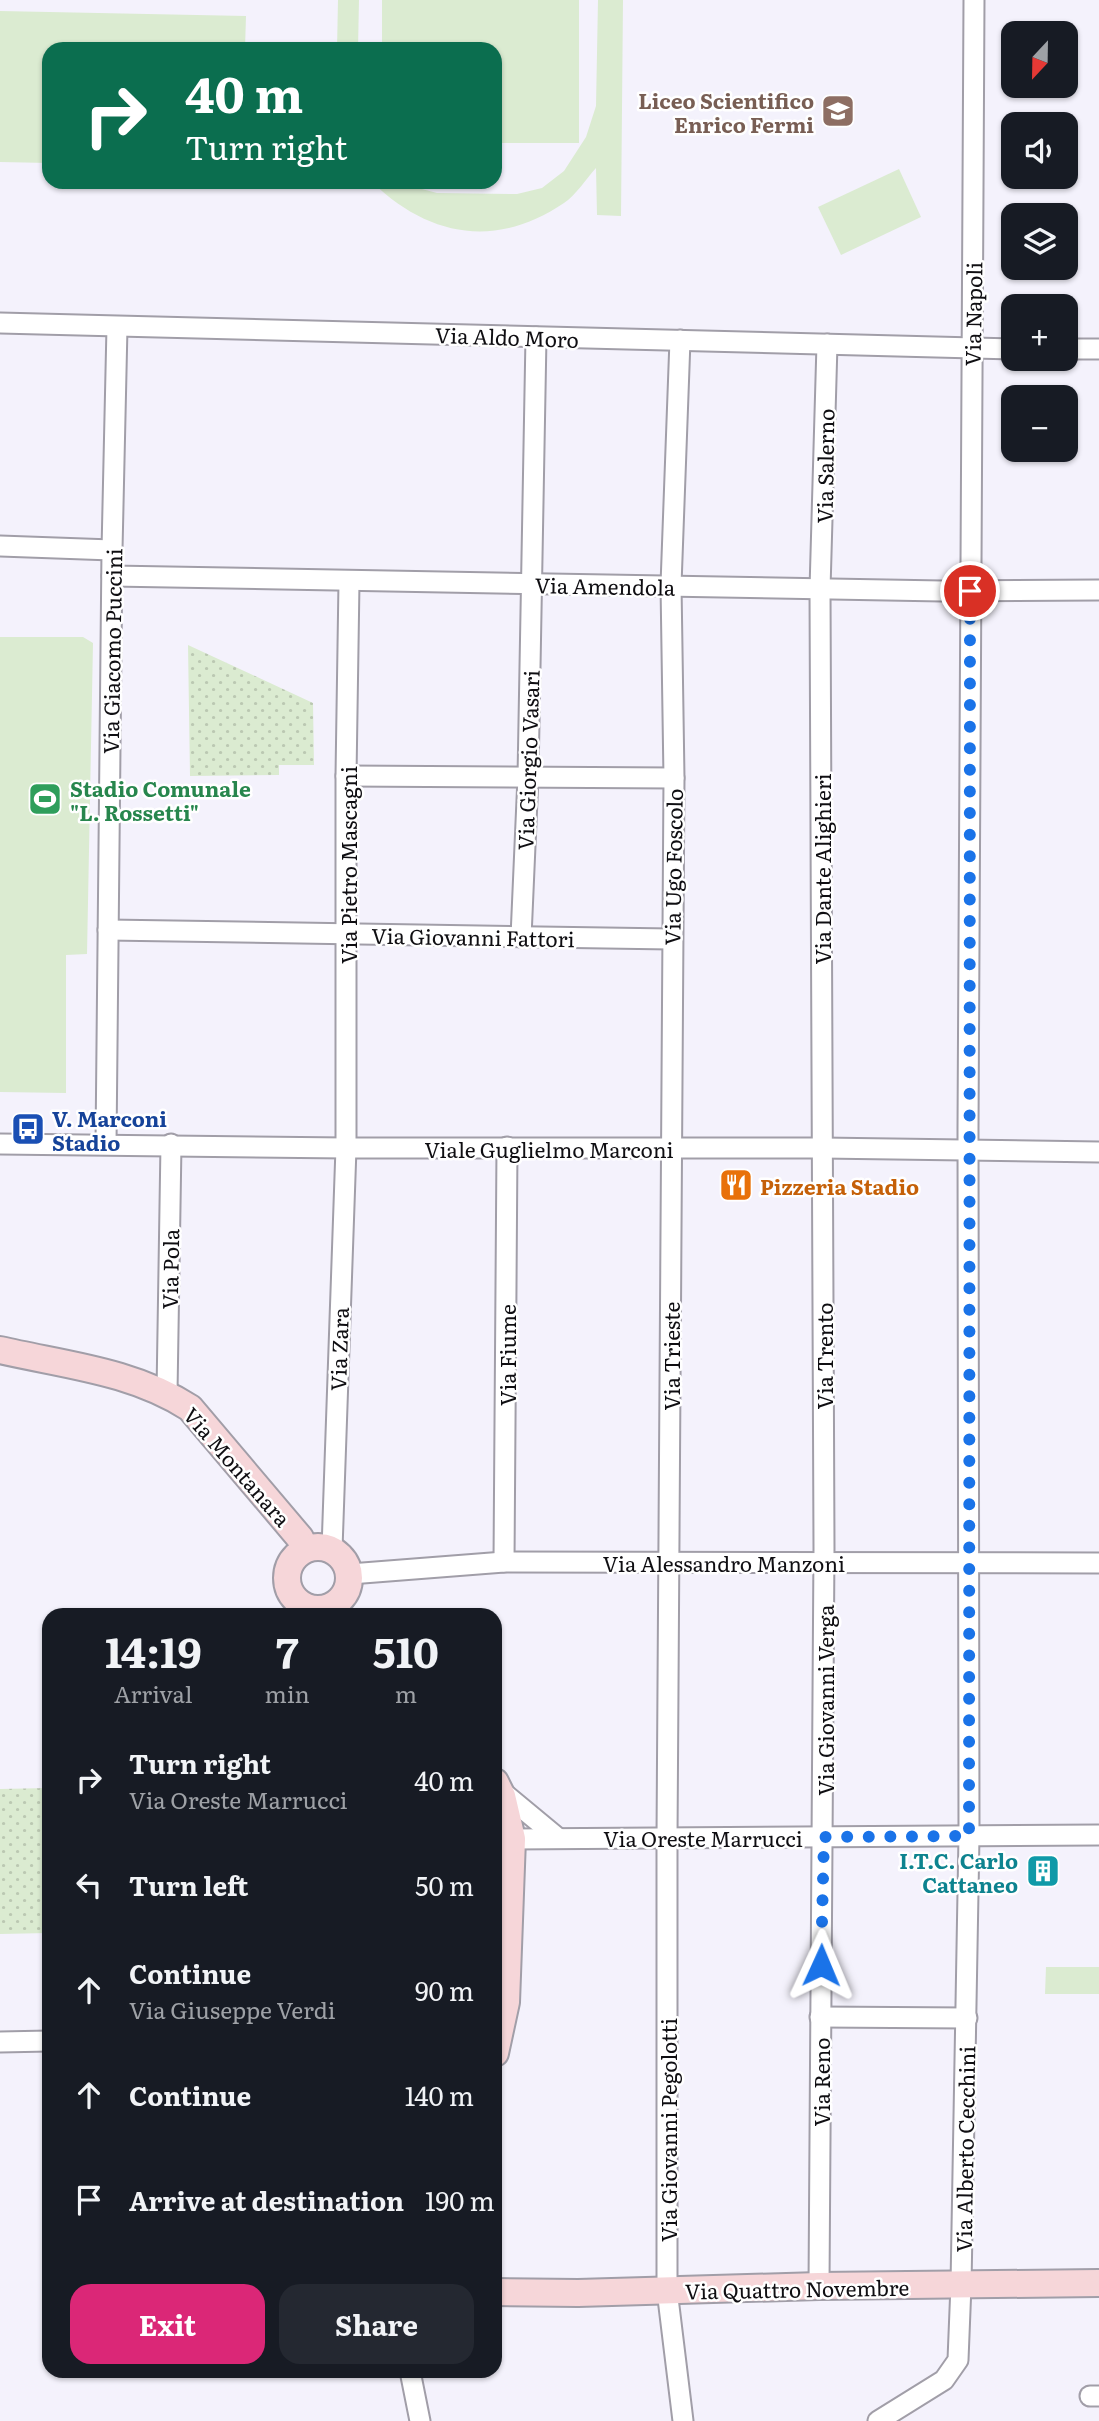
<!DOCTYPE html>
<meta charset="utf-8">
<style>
:root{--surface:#171b24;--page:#242831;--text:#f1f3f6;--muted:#9ea1a6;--accent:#db2777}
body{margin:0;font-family:Literata,serif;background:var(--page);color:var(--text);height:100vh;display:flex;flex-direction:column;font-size:26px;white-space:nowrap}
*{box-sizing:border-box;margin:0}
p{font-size:23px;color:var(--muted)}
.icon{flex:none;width:38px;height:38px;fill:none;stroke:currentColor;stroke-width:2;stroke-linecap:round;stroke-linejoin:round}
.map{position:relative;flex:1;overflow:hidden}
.panel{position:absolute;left:42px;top:1608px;width:460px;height:770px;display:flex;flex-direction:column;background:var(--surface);border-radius:21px;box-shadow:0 2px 5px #0004}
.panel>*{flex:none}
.banner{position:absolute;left:42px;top:42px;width:460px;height:147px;border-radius:21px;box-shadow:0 2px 5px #0004;background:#0b6e4f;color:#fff;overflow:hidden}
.needle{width:46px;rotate:202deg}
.controls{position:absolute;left:1001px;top:21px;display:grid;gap:14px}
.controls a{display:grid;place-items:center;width:77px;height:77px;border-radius:14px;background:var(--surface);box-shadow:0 2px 5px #0004;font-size:35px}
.pin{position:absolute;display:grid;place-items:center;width:60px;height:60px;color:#fff;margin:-30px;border:4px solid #fff;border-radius:50%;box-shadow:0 2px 7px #0007}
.me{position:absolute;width:77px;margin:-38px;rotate:1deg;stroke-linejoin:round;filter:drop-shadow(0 0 5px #0008)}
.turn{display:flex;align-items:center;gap:24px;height:147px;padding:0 28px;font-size:32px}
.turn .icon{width:91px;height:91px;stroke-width:2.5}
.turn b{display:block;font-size:49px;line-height:60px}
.eta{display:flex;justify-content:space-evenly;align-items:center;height:119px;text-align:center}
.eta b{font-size:42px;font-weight:700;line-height:49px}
.primary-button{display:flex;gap:14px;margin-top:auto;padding:14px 28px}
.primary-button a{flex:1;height:80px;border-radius:21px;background:var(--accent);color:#fff;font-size:28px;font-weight:700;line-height:80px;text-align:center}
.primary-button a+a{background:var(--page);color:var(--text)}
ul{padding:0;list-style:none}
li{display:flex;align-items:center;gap:21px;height:105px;padding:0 28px}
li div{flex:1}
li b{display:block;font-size:26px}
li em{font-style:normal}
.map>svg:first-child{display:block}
.grass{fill:url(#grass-dots)}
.pitch{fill:#dbebd1}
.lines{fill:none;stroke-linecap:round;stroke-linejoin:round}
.minor-casing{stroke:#a19ea8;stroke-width:23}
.secondary-casing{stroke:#a19ea8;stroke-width:30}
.minor{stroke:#fff;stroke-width:19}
.secondary{stroke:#f6d6d9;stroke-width:26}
.route{stroke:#1a73e8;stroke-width:12;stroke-dasharray:0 21.6}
.labels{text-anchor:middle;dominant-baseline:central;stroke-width:5;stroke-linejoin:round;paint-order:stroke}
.education-label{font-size:21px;font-weight:bold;fill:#785e54;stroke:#fff;text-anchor:end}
.street-label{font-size:21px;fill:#0f0e12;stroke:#fff}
.leisure-label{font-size:21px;font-weight:bold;fill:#27864d;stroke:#fff;text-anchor:start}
.transit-label{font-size:21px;font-weight:bold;fill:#164399;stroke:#fff;text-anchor:start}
.food-label{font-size:21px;font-weight:bold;fill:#c56008;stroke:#fff;text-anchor:start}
.culture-label{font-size:21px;font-weight:bold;fill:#0d838f;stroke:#fff;text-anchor:end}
</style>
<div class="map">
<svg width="1099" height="2421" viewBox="0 0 1099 2421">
<defs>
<pattern id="grass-dots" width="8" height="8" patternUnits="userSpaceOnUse" patternTransform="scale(1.75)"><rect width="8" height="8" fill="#dbebd1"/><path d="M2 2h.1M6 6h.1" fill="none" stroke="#bbc8b2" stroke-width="1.8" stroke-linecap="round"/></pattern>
</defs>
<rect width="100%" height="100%" fill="#f4f2fc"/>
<g class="grass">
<polygon points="188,645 313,703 314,765 279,765 279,775 190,776"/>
<polygon points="49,1788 49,1933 0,1934 0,1789"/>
</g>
<g class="pitch">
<polygon points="338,0 359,0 358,49 337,49"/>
<polygon points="382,0 579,0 579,143 495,143 495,49 382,49"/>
<path d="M598,0h25l-2,216 -24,-1 -1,-47c-10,11 -20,27 -32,35 -68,46 -135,34 -192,-21h33l13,6 19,5 80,1 25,-6 22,-17 22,-34 10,-31z"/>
<polygon points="0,11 246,16 245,49 49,49 49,163 0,162"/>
<polygon points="899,169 921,217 841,255 818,207"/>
<polygon points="0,637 83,637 93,643 87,954 66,955 66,1093 0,1092"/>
<polygon points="1046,1967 1099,1967 1099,1994 1045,1994"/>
</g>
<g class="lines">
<defs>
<g id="minor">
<polyline points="0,323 1013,349"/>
<polyline points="680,340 671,585 674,778 667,1838 667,2290 683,2421"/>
<polyline points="1066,349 1099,349"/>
<polyline points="0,546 112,550"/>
<polyline points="112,576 942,591 1099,590"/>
<polyline points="346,776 674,778"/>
<polyline points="108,930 671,939"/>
<polyline points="521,937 528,777 536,337"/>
<polyline points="0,1144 346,1148 822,1148 1099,1152"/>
<polyline points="106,1144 112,550 117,327"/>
<polyline points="167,1393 171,1144"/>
<polyline points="332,1549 346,1148 346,776 349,582"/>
<polyline points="504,1562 507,1147"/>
<polyline points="350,1574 504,1562 1099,1563"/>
<polyline points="500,1790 558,1838"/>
<polyline points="512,1839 1099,1835"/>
<polyline points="820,2017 967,2018"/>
<polyline points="0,2042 49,2041"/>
<polyline points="819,2286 824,1548 820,589 827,344"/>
<polyline points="410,2371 420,2421"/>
<polyline points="1090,2396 1099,2396"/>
<polyline points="878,2421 944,2380 958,2360 961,2285 969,1836 968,1130 974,0"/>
</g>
<g id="secondary">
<path d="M0,1350c65,15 133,21 190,58l110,130 5,11"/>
<circle cx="318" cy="1578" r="31"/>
<polyline points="495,1782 502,1796 512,1839 506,2002 495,2053"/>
<polyline points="495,2292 578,2293 819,2286 1099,2283"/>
</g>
</defs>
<use href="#minor" class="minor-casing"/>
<use href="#secondary" class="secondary-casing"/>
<use href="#minor" class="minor"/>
<use href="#secondary" class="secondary"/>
</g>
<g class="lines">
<polyline class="route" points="821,1965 824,1837 969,1836 970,591"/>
</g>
<defs>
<symbol id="school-square" viewBox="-11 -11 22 22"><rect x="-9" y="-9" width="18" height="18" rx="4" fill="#8d6e63" stroke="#fff"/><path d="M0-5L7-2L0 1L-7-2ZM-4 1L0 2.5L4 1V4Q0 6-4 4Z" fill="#fff"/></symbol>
<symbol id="stadium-square" viewBox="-11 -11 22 22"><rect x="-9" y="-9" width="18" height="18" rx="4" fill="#2e9e5b" stroke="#fff"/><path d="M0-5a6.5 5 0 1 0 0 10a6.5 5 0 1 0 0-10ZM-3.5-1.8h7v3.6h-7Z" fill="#fff"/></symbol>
<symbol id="bus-square" viewBox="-11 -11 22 22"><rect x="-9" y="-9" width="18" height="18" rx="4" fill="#1a4fb4" stroke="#fff"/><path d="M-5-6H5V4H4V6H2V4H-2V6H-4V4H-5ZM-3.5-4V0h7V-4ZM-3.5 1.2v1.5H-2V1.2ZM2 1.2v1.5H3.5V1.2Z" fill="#fff"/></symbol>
<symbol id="restaurant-square" viewBox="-11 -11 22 22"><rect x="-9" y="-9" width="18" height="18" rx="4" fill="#e8710a" stroke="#fff"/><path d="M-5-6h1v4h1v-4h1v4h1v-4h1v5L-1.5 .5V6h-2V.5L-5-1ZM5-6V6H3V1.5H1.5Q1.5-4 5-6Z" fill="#fff"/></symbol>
<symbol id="building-square" viewBox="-11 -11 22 22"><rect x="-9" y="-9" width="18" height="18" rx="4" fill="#0f9aa8" stroke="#fff"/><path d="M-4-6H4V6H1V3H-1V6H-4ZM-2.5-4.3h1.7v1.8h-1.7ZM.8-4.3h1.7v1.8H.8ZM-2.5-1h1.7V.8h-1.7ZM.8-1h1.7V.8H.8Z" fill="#fff"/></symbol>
</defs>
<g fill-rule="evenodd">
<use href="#school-square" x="819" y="92" width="38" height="38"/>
<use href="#stadium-square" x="26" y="780" width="38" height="38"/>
<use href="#bus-square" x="9" y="1110" width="38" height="38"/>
<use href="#restaurant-square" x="717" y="1166" width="38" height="38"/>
<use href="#building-square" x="1024" y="1852" width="38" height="38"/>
</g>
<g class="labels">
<g class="education-label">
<text x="814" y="99">Liceo Scientifico<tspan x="814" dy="24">Enrico Fermi</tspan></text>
</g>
<g class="street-label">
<text transform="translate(972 314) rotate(-89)">Via Napoli</text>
<text transform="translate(507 336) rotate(2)">Via Aldo Moro</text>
<text transform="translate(824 466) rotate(-89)">Via Salerno</text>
<text transform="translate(605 585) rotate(1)">Via Amendola</text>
<text transform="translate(111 651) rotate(-89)">Via Giacomo Puccini</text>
<text transform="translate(527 760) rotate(-88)">Via Giorgio Vasari</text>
<text transform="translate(347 865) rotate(-90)">Via Pietro Mascagni</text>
<text transform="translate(672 867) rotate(-89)">Via Ugo Foscolo</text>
<text transform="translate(821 869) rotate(-90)">Via Dante Alighieri</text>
<text transform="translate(473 936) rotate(1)">Via Giovanni Fattori</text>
<text x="549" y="1148">Viale Guglielmo Marconi</text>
<text transform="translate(169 1269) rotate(-89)">Via Pola</text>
<text transform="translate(338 1349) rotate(-88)">Via Zara</text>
<text transform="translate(506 1355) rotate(-90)">Via Fiume</text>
<text transform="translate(670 1356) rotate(-90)">Via Trieste</text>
<text transform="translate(823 1356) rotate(-90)">Via Trento</text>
<text transform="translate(238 1466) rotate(49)">Via Montanara</text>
<text x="724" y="1562">Via Alessandro Manzoni</text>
<text transform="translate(824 1700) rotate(-90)">Via Giovanni Verga</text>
<text x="703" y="1837">Via Oreste Marrucci</text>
<text transform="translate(820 2082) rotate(-90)">Via Reno</text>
<text transform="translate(667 2130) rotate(-90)">Via Giovanni Pegolotti</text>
<text transform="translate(964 2149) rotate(-89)">Via Alberto Cecchini</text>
<text transform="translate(797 2288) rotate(-1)">Via Quattro Novembre</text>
</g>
<g class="leisure-label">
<text x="70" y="787">Stadio Comunale<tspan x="70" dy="24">"L. Rossetti"</tspan></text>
</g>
<g class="transit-label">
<text x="52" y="1117">V. Marconi<tspan x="52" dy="24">Stadio</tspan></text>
</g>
<g class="food-label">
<text x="760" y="1185">Pizzeria Stadio</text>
</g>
<g class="culture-label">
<text x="1018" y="1859">I.T.C. Carlo<tspan x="1018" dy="24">Cattaneo</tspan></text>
</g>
</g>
</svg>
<div class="controls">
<a><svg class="needle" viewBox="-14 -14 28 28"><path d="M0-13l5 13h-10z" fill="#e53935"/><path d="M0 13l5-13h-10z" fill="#9ea1a6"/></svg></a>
<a><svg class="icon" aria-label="sound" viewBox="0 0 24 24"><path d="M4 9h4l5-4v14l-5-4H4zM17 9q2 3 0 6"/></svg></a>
<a><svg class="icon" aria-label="layers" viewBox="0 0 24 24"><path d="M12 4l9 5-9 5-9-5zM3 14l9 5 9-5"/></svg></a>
<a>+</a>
<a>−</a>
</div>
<div class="pin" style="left:970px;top:591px;background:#d93025"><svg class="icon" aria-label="arrive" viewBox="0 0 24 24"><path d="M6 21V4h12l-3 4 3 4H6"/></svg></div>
<svg class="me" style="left:821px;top:1965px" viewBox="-20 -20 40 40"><path d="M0-17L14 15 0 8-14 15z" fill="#1a73e8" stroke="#fff" stroke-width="4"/></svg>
<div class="banner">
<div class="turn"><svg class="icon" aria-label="right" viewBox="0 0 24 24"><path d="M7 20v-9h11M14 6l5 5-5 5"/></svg><div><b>40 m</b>Turn right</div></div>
</div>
<section class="panel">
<div class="eta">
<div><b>14:19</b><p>Arrival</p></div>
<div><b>7</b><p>min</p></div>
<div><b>510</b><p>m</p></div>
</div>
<ul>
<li><svg class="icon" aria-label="right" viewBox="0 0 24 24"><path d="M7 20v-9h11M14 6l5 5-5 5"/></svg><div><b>Turn right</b><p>Via Oreste Marrucci</p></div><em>40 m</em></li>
<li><svg class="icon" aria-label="left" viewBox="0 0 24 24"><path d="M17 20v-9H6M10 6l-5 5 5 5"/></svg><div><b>Turn left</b></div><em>50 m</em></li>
<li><svg class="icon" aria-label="ahead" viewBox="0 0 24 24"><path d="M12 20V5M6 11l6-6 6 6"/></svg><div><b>Continue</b><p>Via Giuseppe Verdi</p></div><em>90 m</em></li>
<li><svg class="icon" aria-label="ahead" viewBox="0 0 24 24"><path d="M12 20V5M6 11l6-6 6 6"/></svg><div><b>Continue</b></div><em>140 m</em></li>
<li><svg class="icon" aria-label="arrive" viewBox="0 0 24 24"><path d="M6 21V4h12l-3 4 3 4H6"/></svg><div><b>Arrive at destination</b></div><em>190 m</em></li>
</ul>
<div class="primary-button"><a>Exit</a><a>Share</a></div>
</section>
</div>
